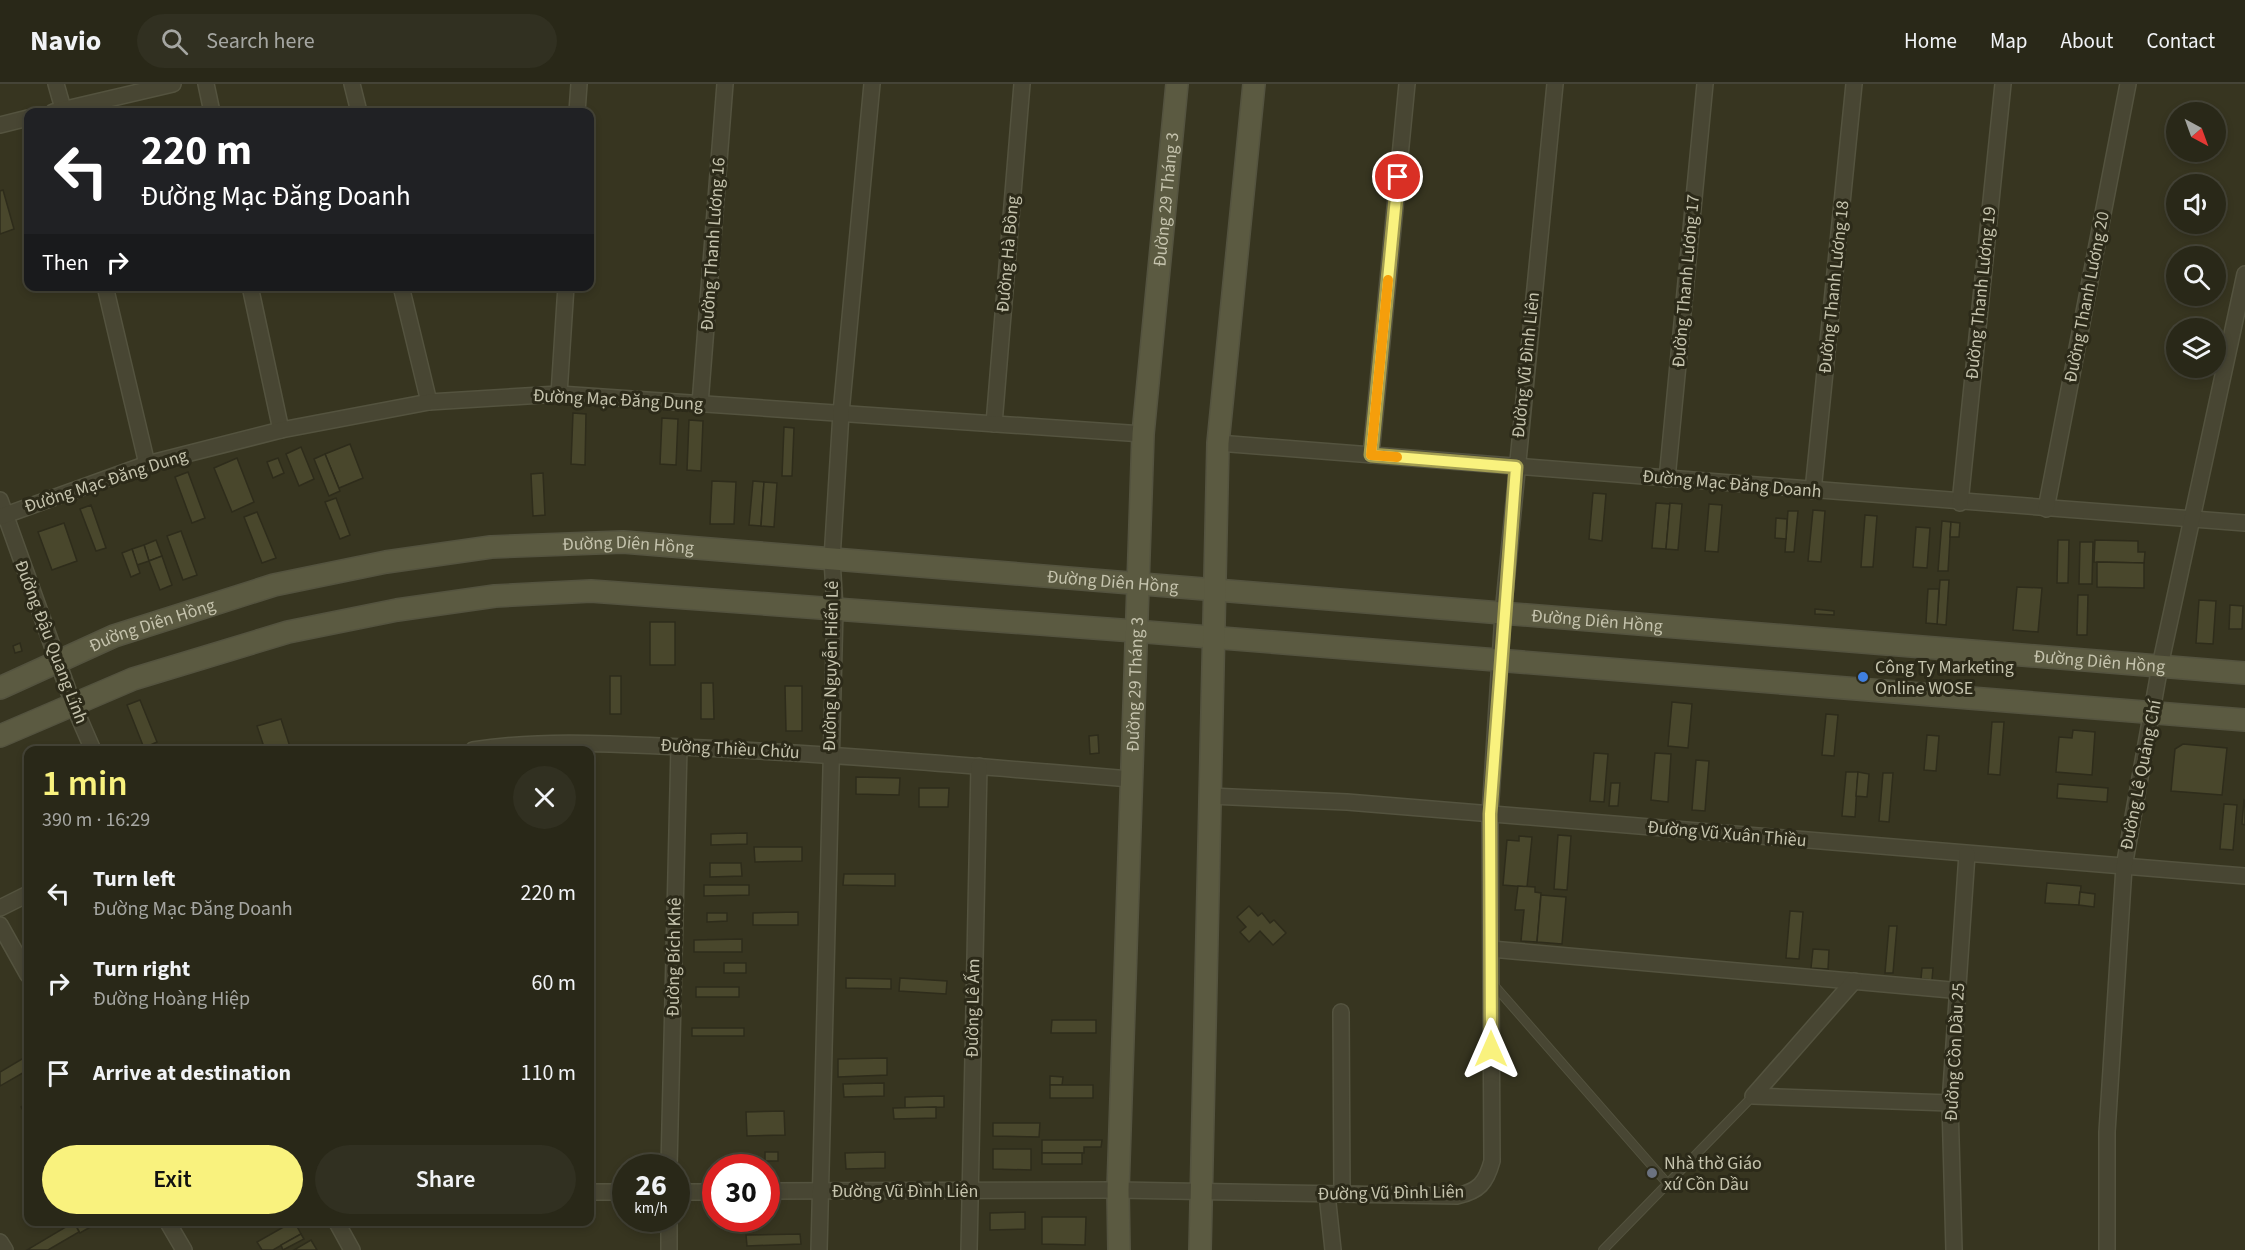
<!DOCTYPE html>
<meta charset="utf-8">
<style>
:root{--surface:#292818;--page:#313021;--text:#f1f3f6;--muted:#a5a6a2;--line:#454437;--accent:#f9f27e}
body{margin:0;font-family:"Source Sans 3",sans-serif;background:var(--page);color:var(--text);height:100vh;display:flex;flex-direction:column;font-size:22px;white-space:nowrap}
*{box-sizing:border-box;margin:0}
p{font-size:20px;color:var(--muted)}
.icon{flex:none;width:33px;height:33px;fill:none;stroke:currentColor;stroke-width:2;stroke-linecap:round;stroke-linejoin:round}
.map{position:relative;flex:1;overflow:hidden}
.details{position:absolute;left:24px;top:662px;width:570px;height:480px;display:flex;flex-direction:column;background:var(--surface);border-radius:12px;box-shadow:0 3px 9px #0003,0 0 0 2px var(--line)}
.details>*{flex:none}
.hud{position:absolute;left:24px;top:24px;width:570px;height:183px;border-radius:12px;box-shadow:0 3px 9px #0003,0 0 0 2px var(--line);background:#202124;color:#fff;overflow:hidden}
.needle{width:39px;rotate:139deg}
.buttons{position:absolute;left:2166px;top:18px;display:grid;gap:12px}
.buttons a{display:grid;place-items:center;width:60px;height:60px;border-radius:50%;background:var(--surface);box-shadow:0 3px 9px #0003,0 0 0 2px var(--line);font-size:30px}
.speed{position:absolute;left:612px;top:1070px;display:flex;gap:12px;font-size:30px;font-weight:700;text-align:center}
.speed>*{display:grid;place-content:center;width:78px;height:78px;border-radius:50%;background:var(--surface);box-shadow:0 3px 9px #0003,0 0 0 2px var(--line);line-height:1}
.speed small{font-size:15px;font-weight:400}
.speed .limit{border:9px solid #d22;background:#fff;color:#111}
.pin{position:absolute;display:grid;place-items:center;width:51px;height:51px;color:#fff;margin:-26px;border:3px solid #fff;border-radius:50%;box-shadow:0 2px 6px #0007}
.me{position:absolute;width:66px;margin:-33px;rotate:0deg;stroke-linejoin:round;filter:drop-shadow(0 0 4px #0008)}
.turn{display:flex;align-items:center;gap:21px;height:126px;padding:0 18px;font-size:27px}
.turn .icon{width:78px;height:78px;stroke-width:2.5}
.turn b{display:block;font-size:42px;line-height:51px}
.then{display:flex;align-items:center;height:57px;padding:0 18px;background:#0003;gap:12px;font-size:22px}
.round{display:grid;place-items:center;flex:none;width:63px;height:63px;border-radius:32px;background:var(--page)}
.head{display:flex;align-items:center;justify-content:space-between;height:102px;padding:0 18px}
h1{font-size:36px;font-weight:600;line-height:45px;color:var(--accent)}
.button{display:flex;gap:12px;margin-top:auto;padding:12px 18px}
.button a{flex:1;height:69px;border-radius:36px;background:var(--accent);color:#111;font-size:24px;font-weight:600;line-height:69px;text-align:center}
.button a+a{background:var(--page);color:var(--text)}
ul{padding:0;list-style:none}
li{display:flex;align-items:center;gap:18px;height:90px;padding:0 18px}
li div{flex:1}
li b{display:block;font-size:22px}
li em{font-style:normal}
header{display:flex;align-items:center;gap:36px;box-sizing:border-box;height:84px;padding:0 30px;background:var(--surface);border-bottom:2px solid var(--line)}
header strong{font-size:28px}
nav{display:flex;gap:33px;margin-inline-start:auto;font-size:21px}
.search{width:420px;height:54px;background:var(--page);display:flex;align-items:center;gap:15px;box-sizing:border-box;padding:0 21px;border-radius:33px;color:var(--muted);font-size:22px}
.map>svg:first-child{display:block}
.building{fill:#49472c;stroke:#2e2c1b;stroke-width:1.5}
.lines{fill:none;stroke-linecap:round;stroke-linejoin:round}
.lane-casing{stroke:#54533f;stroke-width:10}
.street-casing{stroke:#54533f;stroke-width:18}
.secondary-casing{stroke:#54533f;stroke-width:24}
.lane{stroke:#484633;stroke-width:8}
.street{stroke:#484633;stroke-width:15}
.secondary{stroke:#5b5a41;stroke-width:21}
.route-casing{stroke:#a29d52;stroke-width:15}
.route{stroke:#f9f27e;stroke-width:10}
.slow{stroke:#f59e0b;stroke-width:10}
.shop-dot{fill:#3f7fe0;stroke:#2c2a19;stroke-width:2}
.worship-dot{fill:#6b7280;stroke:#2c2a19;stroke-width:2}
.labels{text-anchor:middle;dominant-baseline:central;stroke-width:6;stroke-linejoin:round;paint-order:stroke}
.street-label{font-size:18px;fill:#c5c3ad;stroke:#2c2a19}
.poi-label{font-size:18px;fill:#c5c3ad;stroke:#2c2a19;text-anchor:start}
</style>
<header>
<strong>Navio</strong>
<div class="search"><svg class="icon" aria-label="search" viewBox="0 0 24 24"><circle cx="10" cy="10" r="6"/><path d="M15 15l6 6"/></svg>Search here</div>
<nav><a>Home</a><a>Map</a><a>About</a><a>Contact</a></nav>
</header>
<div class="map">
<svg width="2245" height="1166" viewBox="0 0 2245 1166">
<rect width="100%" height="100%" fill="#373520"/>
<g class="building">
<polygon points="3,106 14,145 0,150 0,107"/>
<polygon points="573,329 586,330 585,381 571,380"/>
<polygon points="662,334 678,335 676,381 660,380"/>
<polygon points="689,336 703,337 701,387 687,386"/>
<polygon points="784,343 794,344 792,392 782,392"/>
<polygon points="350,360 363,394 339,404 325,370"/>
<polygon points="301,363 314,395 299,402 286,370"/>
<polygon points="325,370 340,407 329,412 314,375"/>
<polygon points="237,374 254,418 232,428 214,384"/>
<polygon points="278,374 284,389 273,394 267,378"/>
<polygon points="188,388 205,434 192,439 175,393"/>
<polygon points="543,389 545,431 533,432 531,390"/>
<polygon points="712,397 736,398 734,440 710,440"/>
<polygon points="753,397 764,398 761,442 749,441"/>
<polygon points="764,398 777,399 774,443 761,442"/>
<polygon points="1593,409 1606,410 1602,457 1589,455"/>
<polygon points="336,414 350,451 340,455 325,418"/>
<polygon points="1656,419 1670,420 1666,465 1652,464"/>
<polygon points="1670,419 1682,420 1678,466 1666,465"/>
<polygon points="1709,420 1722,421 1718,468 1705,467"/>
<polygon points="91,421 106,464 96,467 80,425"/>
<polygon points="1813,426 1825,427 1821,478 1808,477"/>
<polygon points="1788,427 1798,427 1794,468 1785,468"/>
<polygon points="257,428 276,474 262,479 244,433"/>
<polygon points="1865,431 1877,432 1873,483 1861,483"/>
<polygon points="1776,434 1787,435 1786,455 1775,454"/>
<polygon points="1942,437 1951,438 1948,487 1938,487"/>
<polygon points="1951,438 1960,439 1959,453 1950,453"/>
<polygon points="64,439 77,477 52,486 38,448"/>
<polygon points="1916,443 1930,444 1927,484 1913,483"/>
<polygon points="181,447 197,491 183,496 167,452"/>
<polygon points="156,456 162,472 149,477 144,461"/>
<polygon points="2058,456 2069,456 2068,499 2057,499"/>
<polygon points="2095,456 2138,457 2138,468 2145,468 2144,479 2094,478"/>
<polygon points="2080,458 2093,458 2092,500 2079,500"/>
<polygon points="144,461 149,477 137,481 132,465"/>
<polygon points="132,465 140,489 131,493 122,469"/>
<polygon points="162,472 172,501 160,506 149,477"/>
<polygon points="2097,478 2144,479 2144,504 2097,503"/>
<polygon points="1940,496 1949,496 1946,541 1937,540"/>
<polygon points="2017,503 2042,504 2038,548 2013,546"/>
<polygon points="1928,505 1939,505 1937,540 1926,539"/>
<polygon points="2078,511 2088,511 2087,551 2077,551"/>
<polygon points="2199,516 2216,517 2213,560 2196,559"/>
<polygon points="2230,521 2243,522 2242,545 2229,545"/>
<polygon points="1815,525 1834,527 1834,531 1815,530"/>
<rect x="650" y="538" width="25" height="43"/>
<polygon points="20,559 22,567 15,569 13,562"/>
<rect x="610" y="592" width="11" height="38"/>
<polygon points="701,599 713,599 714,635 701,635"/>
<polygon points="785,602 802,602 802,647 786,647"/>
<polygon points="140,616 157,658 144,664 127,621"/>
<polygon points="1672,618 1692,620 1688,664 1668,662"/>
<polygon points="1826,630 1838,631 1834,672 1822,671"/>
<polygon points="281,635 291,666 265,666 257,642"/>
<polygon points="1992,638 2004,638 2000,691 1988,690"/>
<polygon points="2073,646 2095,648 2092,691 2056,688 2059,653 2072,654"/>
<polygon points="1098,651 1099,669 1090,670 1089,652"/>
<polygon points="1927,651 1939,652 1936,687 1924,686"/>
<polygon points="2183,660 2227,664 2222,711 2171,707 2175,665"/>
<polygon points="1594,669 1608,670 1604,718 1590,717"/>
<polygon points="1655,669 1671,670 1668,718 1651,716"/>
<polygon points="1696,676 1709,677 1705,727 1692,726"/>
<polygon points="1846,688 1858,688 1855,733 1842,732"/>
<polygon points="1858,688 1869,690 1867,713 1856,712"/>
<polygon points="1883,689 1893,689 1889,738 1879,737"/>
<polygon points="856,693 900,694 899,711 856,710"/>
<polygon points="1611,699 1620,699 1618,722 1609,722"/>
<polygon points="2058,700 2108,704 2107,718 2057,714"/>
<polygon points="919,704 949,704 948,723 919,723"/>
<polygon points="2244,716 2245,717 2245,741 2242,740"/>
<polygon points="2224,720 2237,721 2233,766 2220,765"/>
<polygon points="747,749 747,760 711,761 711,750"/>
<polygon points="1558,751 1571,752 1567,806 1554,805"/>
<polygon points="1519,752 1532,753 1527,803 1503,801 1507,756 1519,757"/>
<polygon points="754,763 802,763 802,777 755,778"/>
<polygon points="710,779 741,779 742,792 710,793"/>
<polygon points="844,790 895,790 895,802 843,801"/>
<polygon points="2047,799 2081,802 2079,821 2045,819"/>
<polygon points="704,801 749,801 749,811 704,812"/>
<polygon points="1518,802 1535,803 1535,808 1541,809 1537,858 1521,857 1524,826 1515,826"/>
<polygon points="2080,808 2095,810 2094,823 2079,821"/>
<polygon points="1541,811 1566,813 1562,860 1537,858"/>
<polygon points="1249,822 1258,832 1262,829 1270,839 1274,836 1286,849 1273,861 1260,847 1249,858 1240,848 1246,843 1237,833"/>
<polygon points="1790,827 1803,828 1799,875 1786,874"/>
<polygon points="798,828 798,841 753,841 753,829"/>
<polygon points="707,829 727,829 727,837 707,838"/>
<polygon points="1889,842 1897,842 1893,889 1885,889"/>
<polygon points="742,855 742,868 694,868 694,856"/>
<polygon points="1813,865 1829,866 1828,885 1811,884"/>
<rect x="724" y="879" width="22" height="10"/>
<polygon points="1922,884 1933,884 1932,896 1921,895"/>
<polygon points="846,894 891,895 891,905 846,904"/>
<polygon points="900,894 947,897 946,910 899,907"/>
<rect x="696" y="903" width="43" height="10"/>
<polygon points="1052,936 1096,936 1096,949 1051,949"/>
<rect x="692" y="944" width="52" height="8"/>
<polygon points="27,972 28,986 0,1002 0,988"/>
<polygon points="887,974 887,991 838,993 838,975"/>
<polygon points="1050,992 1063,993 1062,1001 1050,1001"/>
<polygon points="884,999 884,1012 844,1013 843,1000"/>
<rect x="1050" y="1001" width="43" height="13"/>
<polygon points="944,1012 944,1023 905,1024 905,1013"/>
<polygon points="28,1018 28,1032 27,1033 21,1023"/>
<polygon points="936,1023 936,1034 894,1035 893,1024"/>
<polygon points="784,1027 785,1051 747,1052 746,1028"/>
<polygon points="993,1039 1040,1039 1039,1053 993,1052"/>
<polygon points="1042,1056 1102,1056 1101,1063 1084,1063 1084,1069 1042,1069"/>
<polygon points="993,1065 1031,1065 1031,1086 993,1085"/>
<rect x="765" y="1068" width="13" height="9"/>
<polygon points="885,1068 885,1084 846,1085 845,1069"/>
<rect x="1042" y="1069" width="40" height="11"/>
<polygon points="1025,1128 1025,1145 990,1146 990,1129"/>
<polygon points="1042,1133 1086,1133 1085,1161 1042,1160"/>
<polygon points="39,1137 52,1137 42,1143"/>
<polygon points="76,1137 101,1137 80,1149 74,1138"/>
<polygon points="294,1137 301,1150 273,1166 262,1166 257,1158"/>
<polygon points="74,1138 79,1148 48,1166 27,1166"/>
<polygon points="301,1150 304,1155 283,1166 281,1161"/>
<polygon points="800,1150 801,1160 747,1162 746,1151"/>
<polygon points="311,1156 317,1166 294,1166"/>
</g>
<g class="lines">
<defs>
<g id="lane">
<polyline points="1492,899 1667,1099"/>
<polyline points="1603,1166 1753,1012"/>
</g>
<g id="street">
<polyline points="56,0 64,28"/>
<polyline points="206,0 212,28"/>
<polyline points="352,0 359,28"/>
<polyline points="53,28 173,0"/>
<polyline points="577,28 579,0"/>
<polyline points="0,41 28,34"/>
<polyline points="105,202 147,380"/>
<polyline points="250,202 281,346"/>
<polyline points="401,202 429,318"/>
<polyline points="559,310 566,202"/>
<polyline points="700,320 725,0"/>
<polyline points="994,340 1022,0"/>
<polyline points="1218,359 2245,439"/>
<polyline points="1371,371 1407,0"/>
<polyline points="1667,395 1705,0"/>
<polyline points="1813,407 1854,0"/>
<polyline points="0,416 73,620 93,666"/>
<polyline points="1960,419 2003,0"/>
<polyline points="2046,425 2128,0"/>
<polyline points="0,433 147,380 281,346 429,318 559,310 1143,350"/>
<path d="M473,666c76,-12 155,-5 231,-2 142,7 284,19 426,31"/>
<polyline points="1210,712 1347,718 2245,792"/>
<polyline points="0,824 28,810"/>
<polyline points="0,841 28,891"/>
<polyline points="1491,865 1951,906 1958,904"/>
<polyline points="1854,897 1753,1012 1950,1019"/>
<polyline points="1341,928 1342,1110"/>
<polyline points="669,1083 679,663"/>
<path d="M766,1107l352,-1 339,6c22,-5 29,-13 35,-35l-2,-347 13,-200 52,-530"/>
<polyline points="590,1108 626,1108"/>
<polyline points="676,1108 716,1108"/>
<polyline points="1327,1110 1333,1166"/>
<polyline points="669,1134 669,1166"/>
<polyline points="167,1137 184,1166"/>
<polyline points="336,1137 352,1166"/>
<polyline points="0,1158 5,1166"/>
<polyline points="819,1166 835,525 832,475 841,329 872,0"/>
<polyline points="969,1166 979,682"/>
<polyline points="1954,1166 1950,1019 1967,770"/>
<polyline points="2107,1166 2107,1048 2124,783 2160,582 2245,190"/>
</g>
<g id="secondary">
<path id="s1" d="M0,604l114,-52 160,-51 112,-23 105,-15 132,-5 1622,131"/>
<polyline points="0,652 133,595 288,548 397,526 495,512 591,507 1134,547 2245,636"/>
<path id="s2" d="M1119,1166l-1,-60 25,-756 34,-350"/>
<polyline points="1200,1166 1218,359 1254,0"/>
</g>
</defs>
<use href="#lane" class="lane-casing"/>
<use href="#street" class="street-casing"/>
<use href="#secondary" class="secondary-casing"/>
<use href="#lane" class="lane"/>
<use href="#street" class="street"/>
<use href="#secondary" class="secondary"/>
</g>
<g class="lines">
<defs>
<polyline id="route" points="1398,93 1371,371 1516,383 1490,730 1491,965"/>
</defs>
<use href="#route" class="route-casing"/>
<use href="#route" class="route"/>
<polyline class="slow" points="1388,196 1371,371 1397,373"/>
</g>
<circle class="shop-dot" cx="1863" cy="593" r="6"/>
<circle class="worship-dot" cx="1652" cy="1089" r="6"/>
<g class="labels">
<g class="street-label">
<text stroke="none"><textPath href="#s2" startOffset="1052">Đường 29 Tháng 3</textPath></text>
<text transform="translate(713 160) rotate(-86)">Đường Thanh Lương 16</text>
<text transform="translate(1008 170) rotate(-85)">Đường Hà Bồng</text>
<text transform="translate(1686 197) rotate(-85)">Đường Thanh Lương 17</text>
<text transform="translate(1834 203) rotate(-84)">Đường Thanh Lương 18</text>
<text transform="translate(1981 209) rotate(-84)">Đường Thanh Lương 19</text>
<text transform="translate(2087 213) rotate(-79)">Đường Thanh Lương 20</text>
<text transform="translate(1526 281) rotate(-84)">Đường Vũ Đình Liên</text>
<text transform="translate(618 316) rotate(3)">Đường Mạc Đăng Dung</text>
<text transform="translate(106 397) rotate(-18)">Đường Mạc Đăng Dung</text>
<text transform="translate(1732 400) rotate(5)">Đường Mạc Đăng Doanh</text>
<text stroke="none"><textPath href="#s1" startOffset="651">Đường Diên Hồng</textPath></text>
<text stroke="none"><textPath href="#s1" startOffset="1137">Đường Diên Hồng</textPath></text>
<text stroke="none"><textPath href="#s1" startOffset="1623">Đường Diên Hồng</textPath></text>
<text stroke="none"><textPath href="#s1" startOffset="165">Đường Diên Hồng</textPath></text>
<text transform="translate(51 558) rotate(69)">Đường Đậu Quang Lĩnh</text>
<text stroke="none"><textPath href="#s1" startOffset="2127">Đường Diên Hồng</textPath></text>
<text transform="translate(831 582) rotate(-89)">Đường Nguyễn Hiến Lê</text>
<text stroke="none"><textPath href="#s2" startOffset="566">Đường 29 Tháng 3</textPath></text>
<text transform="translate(730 665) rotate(3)">Đường Thiều Chửu</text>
<text transform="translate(2141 691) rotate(-79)">Đường Lê Quảng Chí</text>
<text transform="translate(1727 750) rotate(5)">Đường Vũ Xuân Thiều</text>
<text transform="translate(674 873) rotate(-89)">Đường Bích Khê</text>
<text transform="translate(973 924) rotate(-89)">Đường Lê Ấm</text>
<text transform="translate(1955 968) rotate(-87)">Đường Cồn Dầu 25</text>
<text x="905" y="1107">Đường Vũ Đình Liên</text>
<text transform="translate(1391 1109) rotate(-1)">Đường Vũ Đình Liên</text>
</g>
<g class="poi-label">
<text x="1875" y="583">Công Ty Marketing<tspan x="1875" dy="21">Online WOSE</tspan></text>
<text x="1664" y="1079">Nhà thờ Giáo<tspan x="1664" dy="21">xứ Cồn Dầu</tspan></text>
</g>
</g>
</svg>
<div class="buttons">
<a><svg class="needle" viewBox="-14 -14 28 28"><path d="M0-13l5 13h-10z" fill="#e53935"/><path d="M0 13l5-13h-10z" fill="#a5a6a2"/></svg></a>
<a><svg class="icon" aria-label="sound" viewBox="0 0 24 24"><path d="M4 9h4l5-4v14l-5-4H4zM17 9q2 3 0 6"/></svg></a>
<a><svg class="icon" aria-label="search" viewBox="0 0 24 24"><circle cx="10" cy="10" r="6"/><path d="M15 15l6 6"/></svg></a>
<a><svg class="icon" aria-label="layers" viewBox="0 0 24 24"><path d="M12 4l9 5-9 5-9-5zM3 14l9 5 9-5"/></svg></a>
</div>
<div class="speed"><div>26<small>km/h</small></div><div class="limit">30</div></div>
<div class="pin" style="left:1398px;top:93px;background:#d93025"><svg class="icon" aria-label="arrive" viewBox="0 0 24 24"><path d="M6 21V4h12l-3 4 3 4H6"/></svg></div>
<svg class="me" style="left:1491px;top:965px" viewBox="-20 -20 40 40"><path d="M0-17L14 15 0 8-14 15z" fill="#f9f27e" stroke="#fff" stroke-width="4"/></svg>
<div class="hud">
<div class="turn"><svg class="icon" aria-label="left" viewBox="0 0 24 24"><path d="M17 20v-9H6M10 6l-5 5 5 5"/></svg><div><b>220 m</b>Đường Mạc Đăng Doanh</div></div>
<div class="then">Then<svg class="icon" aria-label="right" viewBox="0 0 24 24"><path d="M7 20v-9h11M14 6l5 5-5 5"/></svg></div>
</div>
<section class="details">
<div class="head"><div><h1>1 min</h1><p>390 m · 16:29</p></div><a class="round"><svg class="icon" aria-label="close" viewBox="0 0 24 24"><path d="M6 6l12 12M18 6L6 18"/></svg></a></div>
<ul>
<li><svg class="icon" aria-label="left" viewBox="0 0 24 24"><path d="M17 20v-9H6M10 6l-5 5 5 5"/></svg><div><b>Turn left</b><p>Đường Mạc Đăng Doanh</p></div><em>220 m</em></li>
<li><svg class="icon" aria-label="right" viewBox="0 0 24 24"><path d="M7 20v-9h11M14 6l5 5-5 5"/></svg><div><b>Turn right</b><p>Đường Hoàng Hiệp</p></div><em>60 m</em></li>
<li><svg class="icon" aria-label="arrive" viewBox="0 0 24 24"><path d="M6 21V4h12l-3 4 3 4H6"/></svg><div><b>Arrive at destination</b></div><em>110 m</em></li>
</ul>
<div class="button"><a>Exit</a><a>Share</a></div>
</section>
</div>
